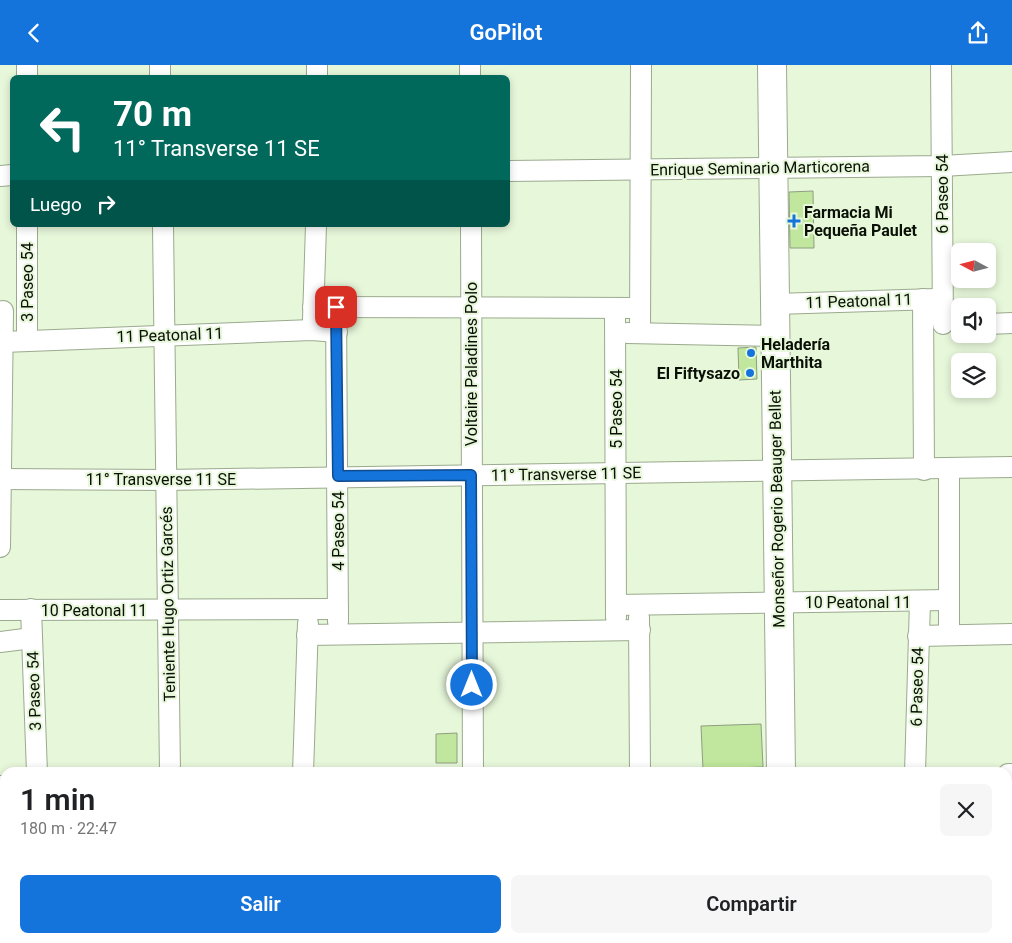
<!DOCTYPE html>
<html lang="es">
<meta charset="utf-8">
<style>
:root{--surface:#fff;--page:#f6f6f6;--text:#202124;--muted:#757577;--accent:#1474dc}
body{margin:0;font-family:Roboto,sans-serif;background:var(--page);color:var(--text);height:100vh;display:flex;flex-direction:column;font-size:19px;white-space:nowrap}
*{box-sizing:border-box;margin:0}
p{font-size:16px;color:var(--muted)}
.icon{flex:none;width:28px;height:28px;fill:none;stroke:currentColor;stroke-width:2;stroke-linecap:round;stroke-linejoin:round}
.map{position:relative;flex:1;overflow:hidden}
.details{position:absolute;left:0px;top:702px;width:1012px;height:176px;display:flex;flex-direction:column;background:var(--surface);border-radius:15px 15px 0 0;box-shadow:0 2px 8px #0003}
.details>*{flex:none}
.banner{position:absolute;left:10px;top:10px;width:500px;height:152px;border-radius:8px;box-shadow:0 2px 8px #0003;background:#00695c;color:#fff;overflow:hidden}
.needle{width:32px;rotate:277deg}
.tools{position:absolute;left:951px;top:178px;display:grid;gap:10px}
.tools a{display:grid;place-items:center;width:45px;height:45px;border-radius:8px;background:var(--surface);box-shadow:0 2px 8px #0003;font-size:25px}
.pin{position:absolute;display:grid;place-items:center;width:42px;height:42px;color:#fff;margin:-21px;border-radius:10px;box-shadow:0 2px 8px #0006}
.me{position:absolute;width:55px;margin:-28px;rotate:0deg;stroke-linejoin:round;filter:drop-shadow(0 0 4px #0008)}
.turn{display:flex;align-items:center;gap:18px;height:105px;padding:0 20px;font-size:22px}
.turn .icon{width:65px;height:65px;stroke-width:2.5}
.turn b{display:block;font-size:35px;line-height:42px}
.then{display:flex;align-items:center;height:48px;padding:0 20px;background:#0003;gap:10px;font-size:19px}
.round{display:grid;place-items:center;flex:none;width:52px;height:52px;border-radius:8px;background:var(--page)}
.overview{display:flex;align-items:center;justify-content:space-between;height:85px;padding:0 20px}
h1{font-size:30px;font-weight:600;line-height:38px}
.primary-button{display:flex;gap:10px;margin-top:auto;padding:10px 20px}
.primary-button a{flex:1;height:58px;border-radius:8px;background:var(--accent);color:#fff;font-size:20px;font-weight:600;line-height:58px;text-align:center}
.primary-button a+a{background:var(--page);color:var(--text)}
header{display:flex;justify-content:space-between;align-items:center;height:65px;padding:0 20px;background:var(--accent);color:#fff;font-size:22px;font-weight:600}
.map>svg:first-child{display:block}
.built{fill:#dbeeca}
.building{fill:#c0e79d;stroke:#8f9e83}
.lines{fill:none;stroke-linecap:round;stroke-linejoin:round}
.street-casing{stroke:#9baa8e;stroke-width:22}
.secondary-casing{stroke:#9baa8e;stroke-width:30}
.street{stroke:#fff;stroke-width:20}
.secondary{stroke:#fff;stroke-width:28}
.route-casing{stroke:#0d4b8f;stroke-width:12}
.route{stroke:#1474dc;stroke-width:9}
.poi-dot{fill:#1474dc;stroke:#e7f7da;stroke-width:2}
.labels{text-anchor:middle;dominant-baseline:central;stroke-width:4;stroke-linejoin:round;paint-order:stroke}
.street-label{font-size:16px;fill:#0b1007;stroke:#e7f7da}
.poi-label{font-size:16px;font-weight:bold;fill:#0b1007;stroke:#e7f7da;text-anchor:start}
</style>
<header><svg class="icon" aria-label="back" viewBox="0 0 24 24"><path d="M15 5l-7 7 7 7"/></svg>GoPilot<svg class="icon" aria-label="share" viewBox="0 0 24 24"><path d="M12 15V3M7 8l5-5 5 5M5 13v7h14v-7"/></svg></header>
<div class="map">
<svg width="1012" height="878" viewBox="0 0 1012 878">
<rect width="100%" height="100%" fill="#e7f7da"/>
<g class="built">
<polygon points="1008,735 1012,735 1012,878 798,878 798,874 1008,874"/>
<rect x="680" y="874" width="93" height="4"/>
</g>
<g class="building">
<polygon points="813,126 814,183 790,183 789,127"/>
<polygon points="756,282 757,314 739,315 738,283"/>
<polygon points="761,659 763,702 703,704 701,661"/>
<polygon points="457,668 457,698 436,698 436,669"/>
</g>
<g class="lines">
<defs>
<g id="street">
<polyline points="160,0 160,12"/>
<polyline points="317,0 317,12"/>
<polyline points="470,0 470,12"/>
<polyline points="941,0 943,259"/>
<polyline points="27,12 27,0"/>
<polyline points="508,106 942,101 1012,97"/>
<polyline points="0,111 12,110"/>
<polyline points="27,160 27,274"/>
<polyline points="163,160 170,708"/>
<polyline points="471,160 473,708"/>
<polyline points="923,234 924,405"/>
<polyline points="775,239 936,234"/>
<polyline points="313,242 640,243"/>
<polyline points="336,242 338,557"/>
<polyline points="615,243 616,553"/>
<polyline points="313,255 316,160"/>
<polyline points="988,259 1012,258"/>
<polyline points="627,268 775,271"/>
<polyline points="640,268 641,0"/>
<polyline points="3,277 312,265 337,267"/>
<polyline points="949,404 949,570"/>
<polyline points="0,414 165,415 1012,402"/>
<polyline points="0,482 3,246"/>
<polyline points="616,540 949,535"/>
<polyline points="31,544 37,708"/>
<polyline points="0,545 338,544"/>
<polyline points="639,552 640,708"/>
<polyline points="307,570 640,565"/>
<polyline points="918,571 1012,569"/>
<polyline points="0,577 32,573"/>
<polyline points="303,708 308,558"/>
<polyline points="915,708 920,536"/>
<polyline points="1008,709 1012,709"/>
<polyline points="0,721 5,721"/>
<polyline points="0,846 5,846"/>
<polyline points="327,874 327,878"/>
<polyline points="475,874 475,878"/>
<polyline points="6,875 254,874"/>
</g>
<g id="secondary">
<polyline points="772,0 781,708"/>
<polyline points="783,874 783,878"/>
</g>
</defs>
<use href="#street" class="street-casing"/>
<use href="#secondary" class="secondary-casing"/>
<use href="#street" class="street"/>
<use href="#secondary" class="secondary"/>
</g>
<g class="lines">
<defs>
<polyline id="route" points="336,242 338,411 471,410 472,620"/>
</defs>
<use href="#route" class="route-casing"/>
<use href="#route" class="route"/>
</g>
<g class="poi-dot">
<path d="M791.5 148.5h5v5h5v5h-5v5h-5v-5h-5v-5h5z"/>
<circle cx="751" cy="288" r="5"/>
<circle cx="750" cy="308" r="5"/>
</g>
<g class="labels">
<g class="street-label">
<text transform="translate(760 103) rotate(-1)">Enrique Seminario Marticorena</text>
<text transform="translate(942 129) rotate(-90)">6 Paseo 54</text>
<text transform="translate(27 217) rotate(-90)">3 Paseo 54</text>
<text transform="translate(859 236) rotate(-2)">11 Peatonal 11</text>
<text transform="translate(170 270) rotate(-2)">11 Peatonal 11</text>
<text transform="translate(471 299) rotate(-90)">Voltaire Paladines Polo</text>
<text transform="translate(616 344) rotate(-90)">5 Paseo 54</text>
<text transform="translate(566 409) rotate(-1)">11° Transverse 11 SE</text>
<text x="161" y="414">11° Transverse 11 SE</text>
<text transform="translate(777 444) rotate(-91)">Monseñor Rogerio Beauger Bellet</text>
<text transform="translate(338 466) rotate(-90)">4 Paseo 54</text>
<text x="858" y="537">10 Peatonal 11</text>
<text transform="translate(168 539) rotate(-91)">Teniente Hugo Ortiz Garcés</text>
<text x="94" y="545">10 Peatonal 11</text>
<text transform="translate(917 622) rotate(-89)">6 Paseo 54</text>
<text transform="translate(34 626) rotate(-92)">3 Paseo 54</text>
</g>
<g class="poi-label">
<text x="804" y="147">Farmacia Mi<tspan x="804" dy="18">Pequeña Paulet</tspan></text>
<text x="761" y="279">Heladería<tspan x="761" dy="18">Marthita</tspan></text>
<text x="740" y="308" text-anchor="end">El Fiftysazo</text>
</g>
</g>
</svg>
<div class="tools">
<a><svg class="needle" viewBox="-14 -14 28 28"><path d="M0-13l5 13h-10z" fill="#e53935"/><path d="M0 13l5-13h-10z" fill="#757577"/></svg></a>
<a><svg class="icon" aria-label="sound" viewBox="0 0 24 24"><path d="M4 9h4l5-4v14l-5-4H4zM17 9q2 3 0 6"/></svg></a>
<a><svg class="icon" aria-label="layers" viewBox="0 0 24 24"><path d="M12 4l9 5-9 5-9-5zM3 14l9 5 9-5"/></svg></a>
</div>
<div class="pin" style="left:336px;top:242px;background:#d93025"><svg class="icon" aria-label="arrive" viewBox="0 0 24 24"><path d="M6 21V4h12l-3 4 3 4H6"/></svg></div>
<svg class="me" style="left:472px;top:620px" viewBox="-20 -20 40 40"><circle r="17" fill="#1474dc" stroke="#fff" stroke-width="3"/><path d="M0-11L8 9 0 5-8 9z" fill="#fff"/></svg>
<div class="banner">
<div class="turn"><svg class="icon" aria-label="left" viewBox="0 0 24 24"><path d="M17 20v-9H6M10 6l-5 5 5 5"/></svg><div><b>70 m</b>11° Transverse 11 SE</div></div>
<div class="then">Luego<svg class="icon" aria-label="right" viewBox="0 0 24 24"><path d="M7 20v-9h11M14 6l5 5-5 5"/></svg></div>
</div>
<section class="details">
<div class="overview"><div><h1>1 min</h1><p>180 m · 22:47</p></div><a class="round"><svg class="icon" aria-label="close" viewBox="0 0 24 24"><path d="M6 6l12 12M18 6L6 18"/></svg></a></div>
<div class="primary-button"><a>Salir</a><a>Compartir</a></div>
</section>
</div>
